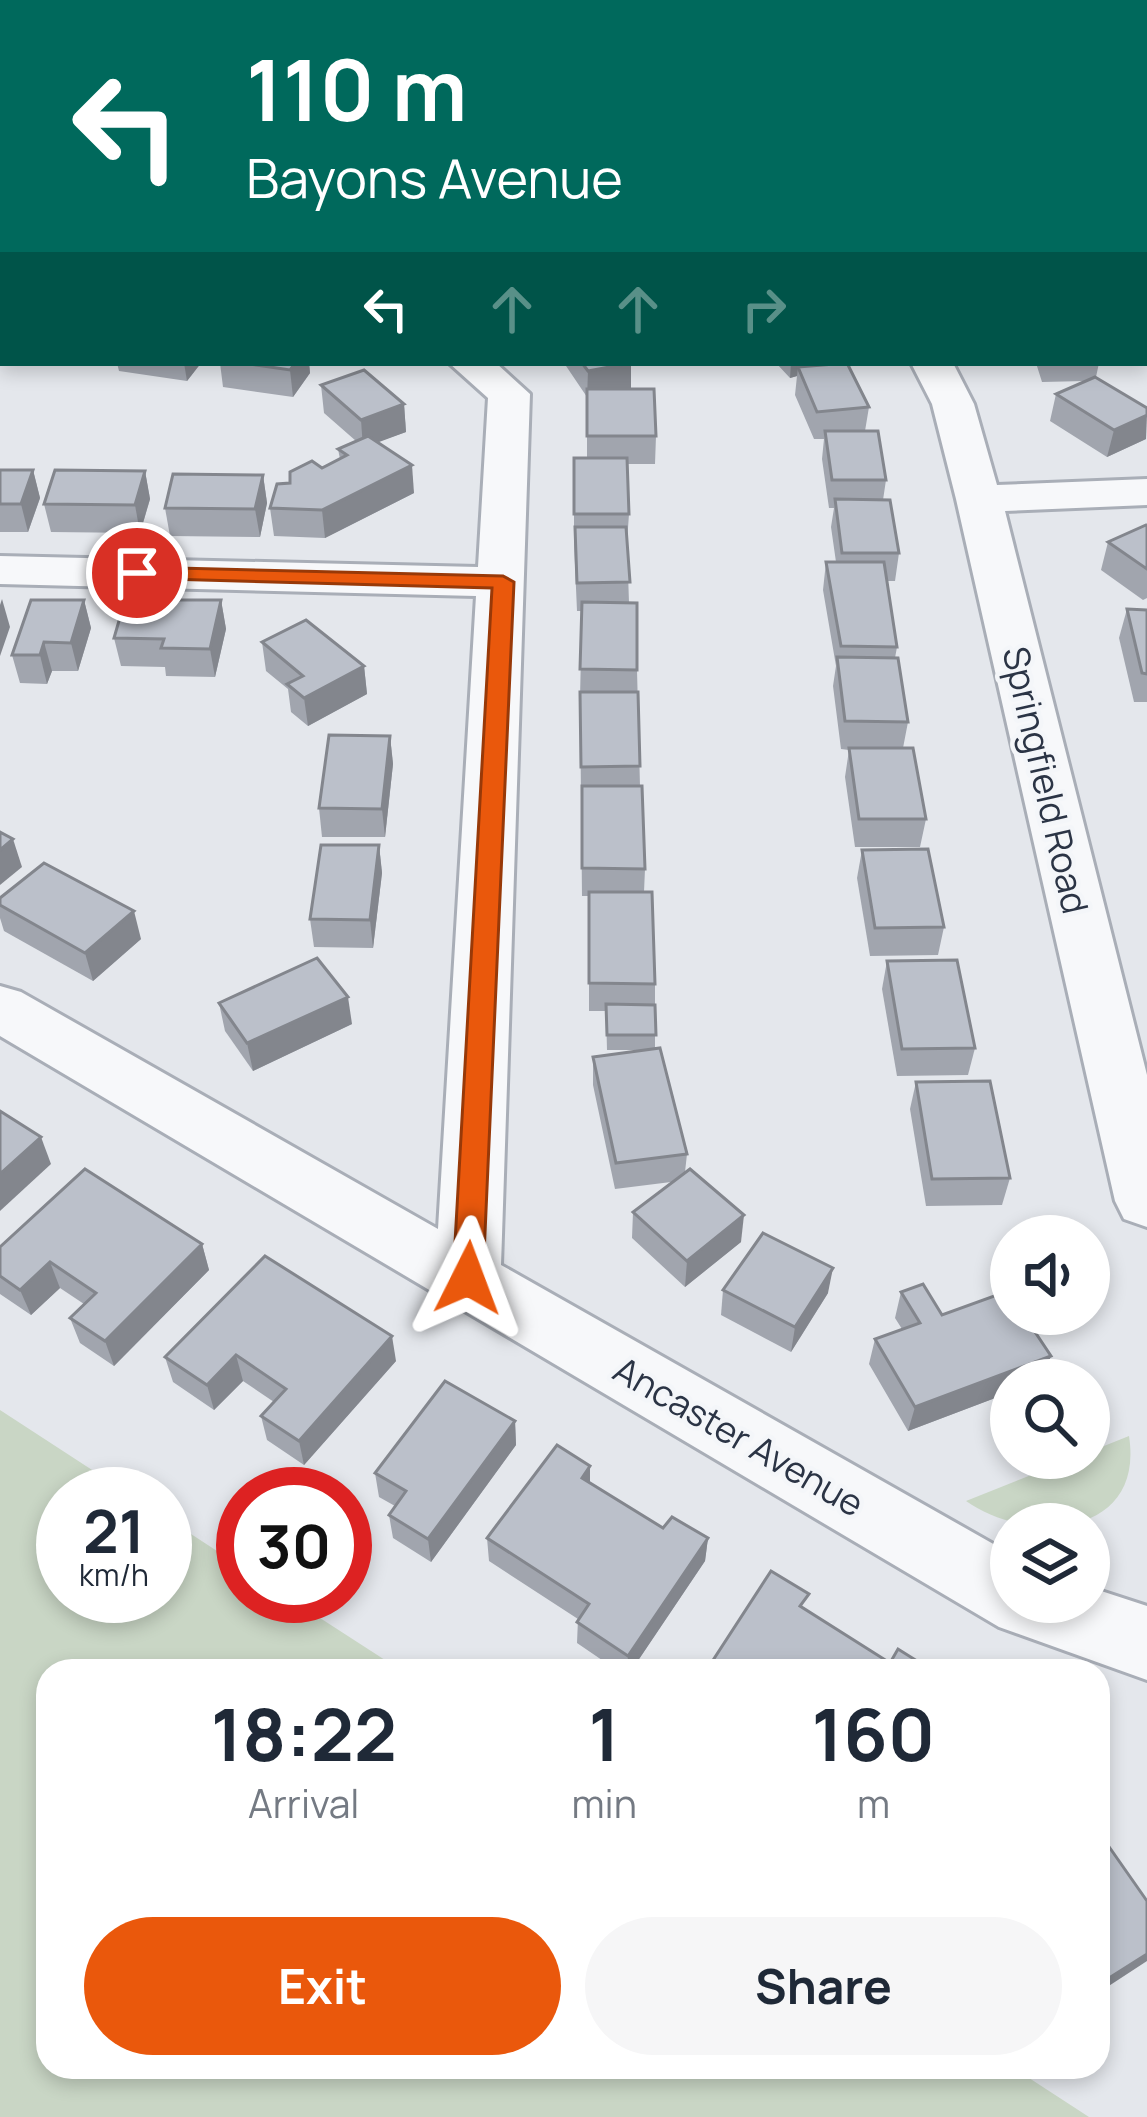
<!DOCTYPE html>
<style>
:root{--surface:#fff;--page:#f6f6f7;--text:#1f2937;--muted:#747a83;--accent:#ea580c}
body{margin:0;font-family:Manrope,sans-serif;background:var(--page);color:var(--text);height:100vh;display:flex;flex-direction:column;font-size:45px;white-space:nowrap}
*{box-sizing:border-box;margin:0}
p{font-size:39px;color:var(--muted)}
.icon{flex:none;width:66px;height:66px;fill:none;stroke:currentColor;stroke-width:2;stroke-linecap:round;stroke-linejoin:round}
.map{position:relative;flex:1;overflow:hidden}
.drawer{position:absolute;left:36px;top:1659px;width:1074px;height:420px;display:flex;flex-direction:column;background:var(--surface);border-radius:36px;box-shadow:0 6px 18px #0003}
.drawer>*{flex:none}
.hud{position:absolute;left:0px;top:0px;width:1149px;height:366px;box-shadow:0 6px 18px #0003;background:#00695c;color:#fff;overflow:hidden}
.controls{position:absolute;left:990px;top:1215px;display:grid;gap:24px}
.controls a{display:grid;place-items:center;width:120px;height:120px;border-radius:50%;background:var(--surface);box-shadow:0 6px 18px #0003;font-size:60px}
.speed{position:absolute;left:36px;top:1467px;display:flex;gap:24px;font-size:60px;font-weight:700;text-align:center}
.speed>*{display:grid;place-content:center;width:156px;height:156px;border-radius:50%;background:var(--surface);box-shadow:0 6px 18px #0003;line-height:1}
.speed small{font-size:30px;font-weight:400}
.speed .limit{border:18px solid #d22;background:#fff;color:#111}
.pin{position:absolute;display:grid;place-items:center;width:102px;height:102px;color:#fff;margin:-51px;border:6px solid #fff;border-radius:50%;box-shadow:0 3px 12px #0007}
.me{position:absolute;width:132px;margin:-66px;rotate:3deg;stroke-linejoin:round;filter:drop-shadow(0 0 9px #0008)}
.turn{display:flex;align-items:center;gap:42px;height:252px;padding:0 48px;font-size:54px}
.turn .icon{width:156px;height:156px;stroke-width:2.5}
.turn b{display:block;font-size:84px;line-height:102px}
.lanes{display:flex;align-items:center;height:114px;padding:0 48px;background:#0003;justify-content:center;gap:60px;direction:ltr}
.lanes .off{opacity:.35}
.eta{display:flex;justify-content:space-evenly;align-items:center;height:204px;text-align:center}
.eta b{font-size:72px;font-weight:700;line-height:84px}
.primary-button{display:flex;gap:24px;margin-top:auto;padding:24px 48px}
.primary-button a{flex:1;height:138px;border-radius:72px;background:var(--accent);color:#fff;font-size:48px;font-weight:700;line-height:138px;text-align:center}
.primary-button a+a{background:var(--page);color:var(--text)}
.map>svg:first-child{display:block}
.green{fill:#c9d6c5}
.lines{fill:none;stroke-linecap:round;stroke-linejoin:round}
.lane-casing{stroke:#a9aeb7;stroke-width:6}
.street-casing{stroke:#a9aeb7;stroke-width:6}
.lane{fill:#f7f8fa;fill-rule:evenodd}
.street{fill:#f7f8fa;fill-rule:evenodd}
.wall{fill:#a1a5ae}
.shaded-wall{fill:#83868d}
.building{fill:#bbc0ca;stroke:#83868d;stroke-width:3}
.route{fill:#ea580c;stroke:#983908;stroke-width:3}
.labels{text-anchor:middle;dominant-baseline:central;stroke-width:9;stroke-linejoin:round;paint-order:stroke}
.street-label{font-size:36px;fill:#2b3445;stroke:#f4f6f9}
</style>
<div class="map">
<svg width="1147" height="2117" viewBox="0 0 1147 2117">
<rect width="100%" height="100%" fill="#e4e7ec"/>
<g class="green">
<polygon points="0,1410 129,1494 63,1494 63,1596 165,1596 165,1517 243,1568 243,1596 286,1596 402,1671 48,1671 48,2067 1012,2067 1089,2117 0,2117"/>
<path d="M1129,1436c16,102 -103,108 -163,65l108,-43h15v-6z"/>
</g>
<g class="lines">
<defs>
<rect id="lane" x="916" y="0" width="16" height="3"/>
<g id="street">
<polygon points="656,0 688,0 689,3 657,3"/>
<polygon points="0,67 3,68 3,88 0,87"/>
<rect x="1146" y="86" width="1" height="20"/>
<rect x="0" y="271" width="3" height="24"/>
<polygon points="449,363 496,363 530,394 501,1265 1011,1554 1011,1602 1089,1602 1089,1587 1147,1606 1147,1680 999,1627 0,1036 0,986 21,992 438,1229 476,596 0,584 0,556 478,567 488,398"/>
<polygon points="911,363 953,363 974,404 997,485 1147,479 1147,505 1005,511 1147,1075 1147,1227 1124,1219 1115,1201 956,499 932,404"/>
</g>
</defs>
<use href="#lane" class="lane-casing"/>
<use href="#street" class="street-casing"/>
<use href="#lane" class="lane"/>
<use href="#street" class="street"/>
</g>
<g class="wall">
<polygon points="333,0 435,0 431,3 333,3"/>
<polygon points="438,0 496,0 492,3 438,3"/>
<polygon points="530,0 611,0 611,3 530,2"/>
<polygon points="1034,0 1147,0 1147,6 1146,3 1089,3"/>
<polygon points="3,212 3,251 0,250 0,215"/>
<polygon points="117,363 201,363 187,381 119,371"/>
<polygon points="220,363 309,363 310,373 293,397 223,387"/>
<polygon points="564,363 631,363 631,389 656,436 655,464 628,464 629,514 627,542 629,603 637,670 640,786 645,869 644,892 655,984 655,1049 687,1154 685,1172 741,1242 685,1287 632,1238 633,1212 671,1182 615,1189 593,1085 593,1057 650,1050 607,1050 606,1011 589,1011 589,896 582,896 580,698 582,611 577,611 574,542 574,458 587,458 587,397"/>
<polygon points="776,363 834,363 869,407 865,431 886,480 883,500 899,553 895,581 887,581 897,647 895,658 908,722 903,748 926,819 920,847 855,847 845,777 849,750 841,749 833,686 836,666 823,590 826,562 836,562 831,527 834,508 829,508 822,459 824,439 814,439 795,395 797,376 790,378"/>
<polygon points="1036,363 1099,363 1096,377 1146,439 1107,457 1050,421 1056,394 1085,381 1042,382"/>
<polygon points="321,385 404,404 406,432 377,442 414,493 325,538 274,536 270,508 290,483 340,459 338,449 356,441 324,413"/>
<polygon points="0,470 33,470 40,498 28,532 0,532"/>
<polygon points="145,471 150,499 140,533 51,532 44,504"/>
<polygon points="263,475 267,503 260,537 170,536 165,508"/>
<polygon points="1147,526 1147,598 1143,600 1101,570 1108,542"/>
<polygon points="84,600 91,628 78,671 52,671 47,684 20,683 12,655"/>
<polygon points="221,600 226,629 215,677 166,676 165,667 121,666 114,638"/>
<polygon points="1127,609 1147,610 1147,702 1134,702 1119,638"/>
<polygon points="262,642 364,666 367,694 308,726 291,712 288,689 266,671"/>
<polygon points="390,736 393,764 385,837 322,837 319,808"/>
<polygon points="379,845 382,873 373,948 314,947 310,919"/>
<polygon points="862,850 944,927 938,955 870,956 857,878"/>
<polygon points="0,898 141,939 93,981 4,931 0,918"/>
<polygon points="887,961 975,1048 968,1075 897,1076 882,989"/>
<polygon points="219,1003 352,1024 253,1071 225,1031"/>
<polygon points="916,1082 1010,1178 1002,1205 926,1206 910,1109"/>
<polygon points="202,1244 209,1270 114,1366 80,1343 70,1318 84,1304 60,1288 31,1315 0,1294 0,1247"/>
<polygon points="265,1256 396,1361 304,1465 267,1440 261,1416 274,1402 243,1381 214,1410 173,1382 165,1357"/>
<polygon points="723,1290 828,1293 791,1352 721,1315"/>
<polygon points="901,1292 942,1315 1011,1380 1011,1392 908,1431 869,1364 875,1339 902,1329 895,1318"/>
<polygon points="515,1421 516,1445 431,1562 393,1538 389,1515 395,1506 379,1497 375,1473"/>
<polygon points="590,1483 663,1528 708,1538 705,1561 631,1671 618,1671 577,1643 578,1619 489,1561 487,1538"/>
</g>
<g class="shaded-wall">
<polygon points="1,0 3,28 0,32 0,2"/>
<polygon points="400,0 435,0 431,3 400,3"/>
<polygon points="474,0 496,0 492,3 474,3"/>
<rect x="592" y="0" width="19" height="3"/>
<polygon points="0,114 3,124 3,142 0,145"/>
<polygon points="184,363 201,363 187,381"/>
<polygon points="295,363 309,363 310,373 293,397 290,370"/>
<polygon points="631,363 631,390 587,398 588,371"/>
<polygon points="791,363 834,363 834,368 798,367 797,376 790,378"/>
<polygon points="404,404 406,432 363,448 361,420"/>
<polygon points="1147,415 1146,439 1107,457 1114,430"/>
<polygon points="412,465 414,493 325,538 322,510"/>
<polygon points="33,470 40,498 28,532 21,504"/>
<polygon points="145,471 150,499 140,533 135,505"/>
<polygon points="263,475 267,503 260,537 255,509"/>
<polygon points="2,599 10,627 0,656 0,605"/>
<polygon points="84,600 91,628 78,671 71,643"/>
<polygon points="221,600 226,629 215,677 210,649"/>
<polygon points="44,642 52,671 47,684 40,655"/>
<polygon points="364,666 367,694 308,726 304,698"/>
<polygon points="390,736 393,764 385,837 382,809"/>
<polygon points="13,839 22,867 0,885 0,850"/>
<polygon points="379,845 382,873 373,948 370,920"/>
<polygon points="134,911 141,939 93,981 85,953"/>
<polygon points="348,997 352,1024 253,1071 247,1043"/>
<polygon points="41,1137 51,1164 0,1211 0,1174"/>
<polygon points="744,1215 741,1242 685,1287 687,1261"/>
<polygon points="202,1244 209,1270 114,1366 105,1341"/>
<polygon points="50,1262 60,1288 31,1315 20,1290"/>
<polygon points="833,1268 828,1293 791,1352 795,1327"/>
<polygon points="392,1336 396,1361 304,1465 299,1441"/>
<polygon points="236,1355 243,1381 214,1410 207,1385"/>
<polygon points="1051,1356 1042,1380 1011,1380 1011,1392 908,1431 915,1407"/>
<polygon points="515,1421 516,1445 431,1562 428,1539"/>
<polygon points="590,1466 590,1490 582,1478"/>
<polygon points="708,1538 705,1561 631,1671 627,1671 628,1656"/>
<polygon points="1147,1954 1147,1961 1098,1993 1098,1985"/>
</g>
<g class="building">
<polygon points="546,0 556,0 583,3 543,3"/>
<polygon points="732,0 796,0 797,3 732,3"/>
<polygon points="0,89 3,90 3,114 0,114"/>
<polygon points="243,363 295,363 290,370"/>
<polygon points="582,363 631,363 588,371"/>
<polygon points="847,363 869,407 817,412 798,367"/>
<polygon points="364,370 404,404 361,420 321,385"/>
<polygon points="1095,377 1147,408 1147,415 1114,430 1056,394"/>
<polygon points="587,389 654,389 656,436 587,436"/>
<polygon points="825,431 878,431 886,480 832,480"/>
<polygon points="368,436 412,465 322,510 270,508 277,484 290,483 290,472 312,461 322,468 347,455 338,449"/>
<polygon points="574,458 627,458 629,514 574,514"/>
<polygon points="0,470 33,470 21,504 0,504"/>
<polygon points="55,470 145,471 135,505 44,504"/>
<polygon points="173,474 263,475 255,509 165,508"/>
<polygon points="835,499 890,500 899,553 842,553"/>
<polygon points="1146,525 1147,526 1147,569 1108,542"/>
<polygon points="575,527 626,527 630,582 577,583"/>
<polygon points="826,562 884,562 897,647 841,646"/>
<polygon points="31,600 84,600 71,643 44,642 40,655 12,655"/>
<polygon points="125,600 221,600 210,649 161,648 164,639 114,638"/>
<polygon points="582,602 637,603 637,670 580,669"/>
<polygon points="1127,609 1147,610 1147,674 1142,673"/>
<polygon points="306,620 364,666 304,698 287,684 303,676 262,642"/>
<polygon points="837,657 898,658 908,722 845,721"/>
<polygon points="580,692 638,692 640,766 581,767"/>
<polygon points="329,735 390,736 382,809 319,808"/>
<polygon points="849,748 913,748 926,819 859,819"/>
<polygon points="582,786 642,786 645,869 582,868"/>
<polygon points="0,832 13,839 0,850"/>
<polygon points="321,845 379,845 370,920 310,919"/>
<polygon points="928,849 944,927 875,928 862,850"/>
<polygon points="44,863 134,911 85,953 0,905 0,898"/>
<polygon points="589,892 652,892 655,984 589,983"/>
<polygon points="317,958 348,997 247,1043 219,1003"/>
<polygon points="957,960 975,1048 902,1049 887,961"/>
<polygon points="606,1004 655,1005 656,1035 607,1035"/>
<polygon points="660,1048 687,1154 616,1163 593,1057"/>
<polygon points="990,1081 1010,1178 932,1179 916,1082"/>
<polygon points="0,1111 41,1137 0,1174"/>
<polygon points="85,1169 202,1244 105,1341 70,1318 96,1293 50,1262 20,1290 0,1276 0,1247"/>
<polygon points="690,1169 744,1215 687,1261 633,1212"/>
<polygon points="763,1233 833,1268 795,1327 723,1290"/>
<polygon points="265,1256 392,1336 299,1441 261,1416 286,1389 236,1355 207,1385 165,1357"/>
<polygon points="923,1284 942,1315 1008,1291 1011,1295 1011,1314 1023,1314 1051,1356 915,1407 875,1339 920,1323 901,1292"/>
<polygon points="445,1381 515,1421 428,1539 389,1515 406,1491 375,1473"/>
<polygon points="557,1445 590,1466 582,1478 663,1528 672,1517 708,1538 628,1656 577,1622 589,1604 487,1538"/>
<polygon points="771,1571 809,1594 800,1606 890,1663 898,1649 933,1671 706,1671"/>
<polygon points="1098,1831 1147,1901 1147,1954 1098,1985"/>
</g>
<polygon class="route" points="137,567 503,576 514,582 483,1278 478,1287 468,1291 457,1287 453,1278 492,588 130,578 126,573"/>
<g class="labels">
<g class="street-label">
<text transform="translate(1046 780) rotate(77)">Springfield Road</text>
<text transform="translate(739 1436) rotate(30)">Ancaster Avenue</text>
</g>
</g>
</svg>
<div class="controls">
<a><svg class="icon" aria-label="sound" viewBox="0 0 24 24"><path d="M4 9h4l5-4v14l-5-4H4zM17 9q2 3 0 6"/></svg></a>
<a><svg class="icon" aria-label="search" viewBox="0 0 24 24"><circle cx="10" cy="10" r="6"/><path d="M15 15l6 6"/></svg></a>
<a><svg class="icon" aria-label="layers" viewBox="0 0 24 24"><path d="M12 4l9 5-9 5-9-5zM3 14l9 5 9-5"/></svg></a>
</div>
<div class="speed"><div>21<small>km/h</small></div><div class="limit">30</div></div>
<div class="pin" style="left:137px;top:573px;background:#d93025"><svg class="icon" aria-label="arrive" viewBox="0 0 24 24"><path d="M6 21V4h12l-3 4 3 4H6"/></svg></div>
<svg class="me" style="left:468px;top:1278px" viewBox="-20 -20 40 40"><path d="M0-17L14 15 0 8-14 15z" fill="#ea580c" stroke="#fff" stroke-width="4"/></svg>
<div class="hud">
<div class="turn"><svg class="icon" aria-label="left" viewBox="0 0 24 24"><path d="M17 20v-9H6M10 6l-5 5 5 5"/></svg><div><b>110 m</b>Bayons Avenue</div></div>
<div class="lanes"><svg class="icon" aria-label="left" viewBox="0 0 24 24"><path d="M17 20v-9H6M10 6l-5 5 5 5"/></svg><svg class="icon off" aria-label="ahead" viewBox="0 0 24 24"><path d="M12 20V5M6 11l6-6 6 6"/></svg><svg class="icon off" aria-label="ahead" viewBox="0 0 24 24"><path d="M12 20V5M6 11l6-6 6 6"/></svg><svg class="icon off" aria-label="right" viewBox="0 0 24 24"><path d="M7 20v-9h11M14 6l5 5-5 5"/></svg></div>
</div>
<section class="drawer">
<div class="eta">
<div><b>18:22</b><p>Arrival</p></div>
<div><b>1</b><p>min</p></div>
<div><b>160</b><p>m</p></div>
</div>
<div class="primary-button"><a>Exit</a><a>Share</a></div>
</section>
</div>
